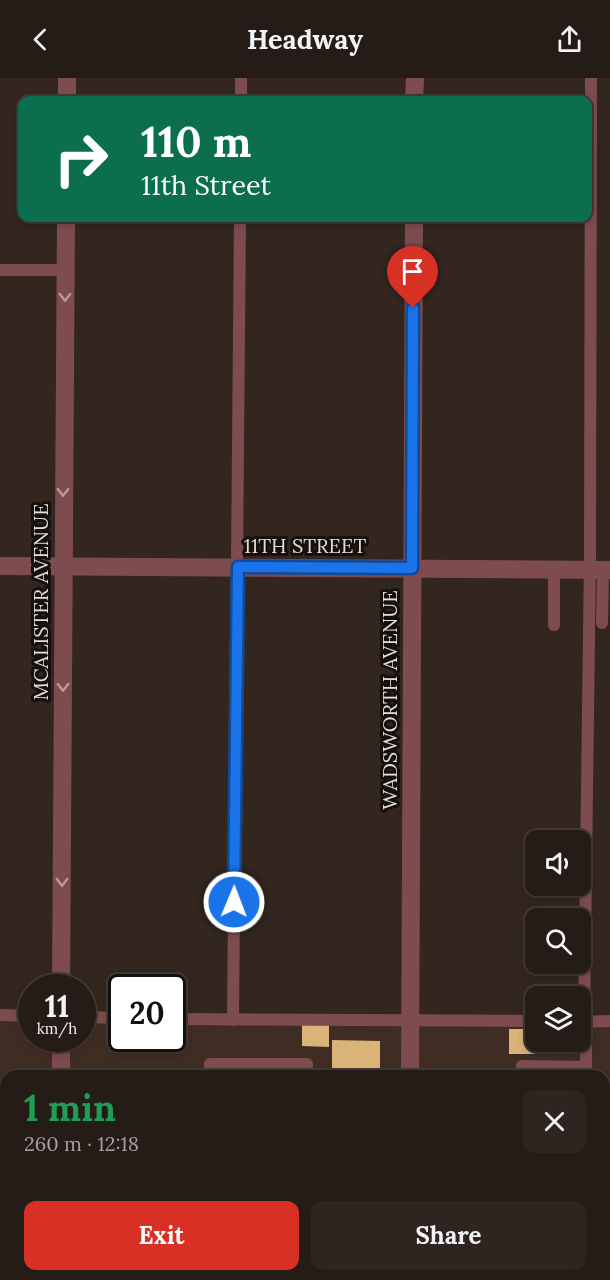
<!DOCTYPE html>
<meta charset="utf-8">
<style>
:root{--surface:#261c17;--page:#2e2520;--text:#f1f3f6;--muted:#a4a1a1;--line:#423a36;--accent:#d93025}
body{margin:0;font-family:Lora,serif;background:var(--page);color:var(--text);height:100vh;display:flex;flex-direction:column;font-size:22px;white-space:nowrap}
*{box-sizing:border-box;margin:0}
p{font-size:20px;color:var(--muted)}
.icon{flex:none;width:33px;height:33px;fill:none;stroke:currentColor;stroke-width:2;stroke-linecap:round;stroke-linejoin:round}
.map{position:relative;flex:1;overflow:hidden}
.panel{position:absolute;left:0px;top:992px;width:610px;height:212px;display:flex;flex-direction:column;background:var(--surface);border-radius:18px 18px 0 0;box-shadow:0 3px 9px #0003,0 0 0 2px var(--line)}
.panel>*{flex:none}
.hud{position:absolute;left:18px;top:18px;width:574px;height:126px;border-radius:12px;box-shadow:0 3px 9px #0003,0 0 0 2px var(--line);background:#0b6e4f;color:#fff;overflow:hidden}
.tools{position:absolute;left:525px;top:752px;display:grid;gap:12px}
.tools a{display:grid;place-items:center;width:66px;height:66px;border-radius:12px;background:var(--surface);box-shadow:0 3px 9px #0003,0 0 0 2px var(--line);font-size:30px}
.speed{position:absolute;left:18px;top:896px;display:flex;gap:12px;font-size:30px;font-weight:700;text-align:center}
.speed>*{display:grid;place-content:center;width:78px;height:78px;border-radius:50%;background:var(--surface);box-shadow:0 3px 9px #0003,0 0 0 2px var(--line);line-height:1}
.speed small{font-size:15px;font-weight:400}
.speed .limit{border:3px solid #111;border-radius:9px;background:#fff;color:#111}
.pin{position:absolute;display:grid;place-items:center;width:51px;height:51px;color:#fff;margin:-62px -26px;border-radius:50% 50% 50% 0;rotate:-45deg;box-shadow:0 0 6px #0007}
.pin .icon{rotate:45deg}
.me{position:absolute;width:66px;margin:-33px;rotate:1deg;stroke-linejoin:round;filter:drop-shadow(0 0 4px #0008)}
.turn{display:flex;align-items:center;gap:21px;height:126px;padding:0 24px;font-size:27px}
.turn .icon{width:78px;height:78px;stroke-width:2.5}
.turn b{display:block;font-size:42px;line-height:51px}
.round{display:grid;place-items:center;flex:none;width:63px;height:63px;border-radius:12px;background:var(--page)}
.summary{display:flex;align-items:center;justify-content:space-between;height:102px;padding:0 24px}
h1{font-size:36px;font-weight:800;line-height:45px;color:#1e9e55}
.cta{display:flex;gap:12px;margin-top:auto;padding:12px 24px}
.cta a{flex:1;height:69px;border-radius:12px;background:var(--accent);color:#fff;font-size:24px;font-weight:800;line-height:69px;text-align:center}
.cta a+a{background:var(--page);color:var(--text)}
header{display:flex;justify-content:space-between;align-items:center;height:78px;padding:0 24px;background:var(--surface);font-size:27px;font-weight:800}
.map>svg:first-child{display:block}
.built{fill:#3f2d24}
.building{fill:#d9b377}
.lines{fill:none;stroke-linecap:round;stroke-linejoin:round}
.lane{stroke:#7e4c4f;stroke-width:12}
.street{stroke:#7e4c4f;stroke-width:18}
.secondary{stroke:#ad5f63;stroke-width:18}
.oneway{stroke:#b69b9a}
.route-casing{stroke:#114b97;stroke-width:15}
.route{stroke:#1a73e8;stroke-width:10}
.labels{text-anchor:middle;dominant-baseline:central;stroke-width:6;stroke-linejoin:round;paint-order:stroke}
.street-label{font-size:20px;fill:#e4dcd7;stroke:#15100d}
</style>
<header><svg class="icon" aria-label="back" viewBox="0 0 24 24"><path d="M15 5l-7 7 7 7"/></svg>Headway<svg class="icon" aria-label="share" viewBox="0 0 24 24"><path d="M12 15V3M7 8l5-5 5 5M5 13v7h14v-7"/></svg></header>
<div class="map">
<svg width="610" height="1202" viewBox="0 0 610 1202">
<rect width="100%" height="100%" fill="#32261f"/>
<g class="built">
<polygon points="0,938 31,938 32,960 82,960 83,938 121,939 122,960 172,960 173,939 535,939 536,963 580,963 581,940 610,940 610,1086 605,1086 604,998 6,998 6,1082 0,1082"/>
<polygon points="0,1118 6,1118 6,1197 604,1197 605,1122 610,1122 610,1202 0,1202"/>
</g>
<g class="building">
<polygon points="302,947 329,947 329,969 302,968"/>
<polygon points="509,951 536,951 538,976 509,976"/>
<polygon points="332,962 380,963 380,998 332,998"/>
<rect x="604" y="1027" width="6" height="45"/>
<polygon points="0,1129 6,1129 6,1197 30,1197 30,1202 0,1202"/>
<polygon points="604,1133 610,1133 610,1202 511,1202 511,1197 604,1197"/>
<polygon points="91,1197 266,1197 266,1202 129,1202 129,1200 91,1200"/>
</g>
<g class="lines">
<g class="lane">
<polyline points="241,22 241,0"/>
<polyline points="0,192 65,192"/>
<polyline points="602,545 603,492"/>
<polyline points="554,547 554,492"/>
<polyline points="0,937 32,938"/>
<polyline points="82,939 122,940"/>
<polyline points="172,941 536,943"/>
<polyline points="233,942 240,140"/>
<polyline points="580,944 610,943"/>
<polyline points="584,944 590,481 591,0"/>
<polyline points="210,998 210,986 307,986 307,998"/>
<polyline points="522,998 522,988 586,989"/>
<polyline points="586,998 586,964"/>
</g>
<g class="street">
<polyline points="67,22 67,0"/>
<polyline points="414,22 415,0"/>
<polyline points="0,488 610,492"/>
<polyline points="61,909 66,140"/>
<polyline points="61,998 61,960"/>
<polyline points="410,998 414,140"/>
<polyline points="409,1202 409,1197"/>
</g>
<g class="secondary">
<polyline points="0,1098 6,1098"/>
<polyline points="604,1102 610,1102"/>
<polyline points="60,1202 60,1197"/>
</g>
</g>
<defs><path id="oneway-chevron" d="M-2-3.5L2.5 0L-2 3.5" fill="none" stroke-width="1.6" stroke-linecap="round" stroke-linejoin="round" transform="scale(1.5)"/></defs>
<g class="oneway">
<use href="#oneway-chevron" transform="translate(65 219) rotate(91)"/>
<use href="#oneway-chevron" transform="translate(63 414) rotate(91)"/>
<use href="#oneway-chevron" transform="translate(63 609) rotate(90)"/>
<use href="#oneway-chevron" transform="translate(62 804) rotate(90)"/>
</g>
<g class="lines">
<defs>
<polyline id="route" points="234,824 238,489 412,490 413,230"/>
</defs>
<use href="#route" class="route-casing"/>
<use href="#route" class="route"/>
</g>
<g class="labels">
<g class="street-label">
<text x="305" y="467">11TH STREET</text>
<text transform="translate(40 524) rotate(-90)">MCALISTER AVENUE</text>
<text transform="translate(389 622) rotate(-90)">WADSWORTH AVENUE</text>
</g>
</g>
</svg>
<div class="tools">
<a><svg class="icon" aria-label="sound" viewBox="0 0 24 24"><path d="M4 9h4l5-4v14l-5-4H4zM17 9q2 3 0 6"/></svg></a>
<a><svg class="icon" aria-label="search" viewBox="0 0 24 24"><circle cx="10" cy="10" r="6"/><path d="M15 15l6 6"/></svg></a>
<a><svg class="icon" aria-label="layers" viewBox="0 0 24 24"><path d="M12 4l9 5-9 5-9-5zM3 14l9 5 9-5"/></svg></a>
</div>
<div class="speed"><div>11<small>km/h</small></div><div class="limit">20</div></div>
<div class="pin" style="left:413px;top:230px;background:#d93025"><svg class="icon" aria-label="arrive" viewBox="0 0 24 24"><path d="M6 21V4h12l-3 4 3 4H6"/></svg></div>
<svg class="me" style="left:234px;top:824px" viewBox="-20 -20 40 40"><circle r="17" fill="#1a73e8" stroke="#fff" stroke-width="3"/><path d="M0-11L8 9 0 5-8 9z" fill="#fff"/></svg>
<div class="hud">
<div class="turn"><svg class="icon" aria-label="right" viewBox="0 0 24 24"><path d="M7 20v-9h11M14 6l5 5-5 5"/></svg><div><b>110 m</b>11th Street</div></div>
</div>
<section class="panel">
<div class="summary"><div><h1>1 min</h1><p>260 m · 12:18</p></div><a class="round"><svg class="icon" aria-label="close" viewBox="0 0 24 24"><path d="M6 6l12 12M18 6L6 18"/></svg></a></div>
<div class="cta"><a>Exit</a><a>Share</a></div>
</section>
</div>
